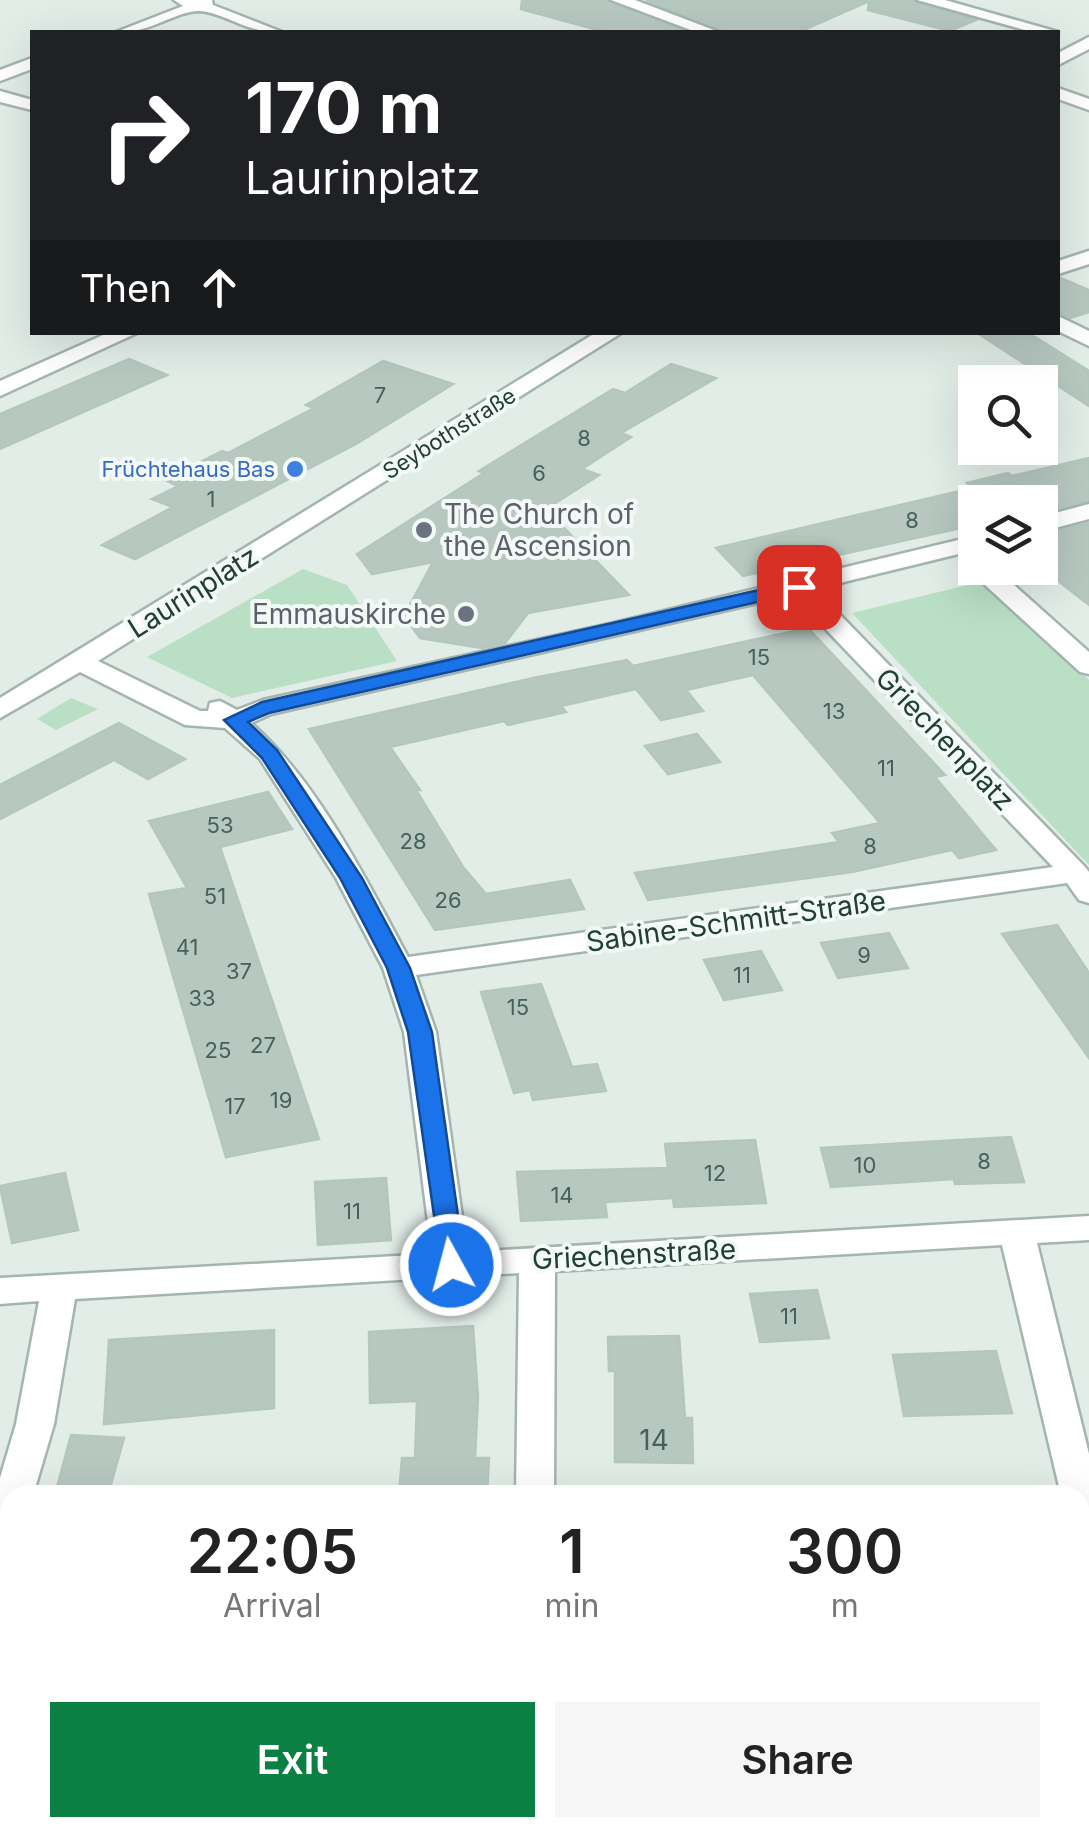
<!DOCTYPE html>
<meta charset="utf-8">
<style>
:root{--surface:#fff;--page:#f6f6f6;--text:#222;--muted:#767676;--accent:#0b8043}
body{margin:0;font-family:Inter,sans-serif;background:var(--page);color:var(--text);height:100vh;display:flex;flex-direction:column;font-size:38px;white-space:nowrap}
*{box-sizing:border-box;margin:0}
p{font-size:32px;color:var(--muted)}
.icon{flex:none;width:55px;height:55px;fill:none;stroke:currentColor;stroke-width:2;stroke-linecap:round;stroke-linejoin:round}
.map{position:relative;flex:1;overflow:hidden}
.panel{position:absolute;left:0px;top:1485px;width:1090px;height:352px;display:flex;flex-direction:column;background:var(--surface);border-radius:30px 30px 0 0;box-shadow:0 10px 40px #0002}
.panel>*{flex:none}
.banner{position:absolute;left:30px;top:30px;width:1030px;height:305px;border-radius:0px;box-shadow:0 10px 40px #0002;background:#202124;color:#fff;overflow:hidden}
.tools{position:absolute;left:958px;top:365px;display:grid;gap:20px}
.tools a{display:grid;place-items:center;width:100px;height:100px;border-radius:0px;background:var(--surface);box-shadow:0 10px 40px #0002;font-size:50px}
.pin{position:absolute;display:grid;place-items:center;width:85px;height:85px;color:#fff;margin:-42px;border-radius:20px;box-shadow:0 5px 15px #0006}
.me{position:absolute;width:110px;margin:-55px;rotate:353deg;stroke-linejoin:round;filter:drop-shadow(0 0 8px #0008)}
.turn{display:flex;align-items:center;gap:35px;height:210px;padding:0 50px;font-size:45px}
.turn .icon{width:130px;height:130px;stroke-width:2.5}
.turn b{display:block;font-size:70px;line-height:85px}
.then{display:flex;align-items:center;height:95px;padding:0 50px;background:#0003;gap:20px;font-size:38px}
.eta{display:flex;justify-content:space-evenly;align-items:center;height:170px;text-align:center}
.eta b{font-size:60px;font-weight:600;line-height:70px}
.primary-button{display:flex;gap:20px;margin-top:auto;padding:20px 50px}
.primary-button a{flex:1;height:115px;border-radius:0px;background:var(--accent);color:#fff;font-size:40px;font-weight:600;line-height:115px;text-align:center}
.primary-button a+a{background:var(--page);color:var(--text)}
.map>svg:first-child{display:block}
.green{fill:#b9dfc4}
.building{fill:#b7c8c1;stroke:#b4c7bf;stroke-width:2.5}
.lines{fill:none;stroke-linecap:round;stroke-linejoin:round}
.minor-casing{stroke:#a4b5b0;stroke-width:5}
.minor{fill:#fff;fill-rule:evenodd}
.route{fill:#1a73e8;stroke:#114b97;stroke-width:2.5}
.shop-dot{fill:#3f7fe0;stroke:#f3f9f6;stroke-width:4}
.worship-dot{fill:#6b7280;stroke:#f3f9f6;stroke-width:4}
.labels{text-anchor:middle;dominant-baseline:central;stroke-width:8;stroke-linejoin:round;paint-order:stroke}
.number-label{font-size:22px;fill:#46615a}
.far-street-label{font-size:22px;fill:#213f38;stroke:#f3f9f6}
.far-shop-label{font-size:22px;fill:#366cbe;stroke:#f3f9f6;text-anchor:end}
.worship-label{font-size:28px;fill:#5b616d;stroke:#f3f9f6;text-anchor:start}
.street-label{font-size:28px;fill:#213f38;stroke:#f3f9f6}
.near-number-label{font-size:28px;fill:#46615a}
</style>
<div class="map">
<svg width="1089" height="1837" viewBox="0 0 1089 1837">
<rect width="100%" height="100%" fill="#e2ede8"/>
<g class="green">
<polygon points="303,569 347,585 397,661 232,698 147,657"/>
<polygon points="980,582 1089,680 1089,865 852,613"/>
<polygon points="71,698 98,709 56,730 37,719"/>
</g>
<g class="building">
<polygon points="522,0 607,0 687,32 605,32 521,9"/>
<polygon points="646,0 913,0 976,20 950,31 868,10 869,1 799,32 723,32"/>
<polygon points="1058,277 1089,290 1089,312 1070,318 1058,312"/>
<polygon points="976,332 1027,332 1089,371 1089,406"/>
<polygon points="129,359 167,375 0,449 0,414"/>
<polygon points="383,361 453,384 356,444 135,559 102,545 173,507 152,499 178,486 165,480 222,451 228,453 314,408 306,405"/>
<polygon points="671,364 716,378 621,433 631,437 582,469 599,475 546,509 629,595 528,613 505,643 482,648 420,638 404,616 433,562 372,574 357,554 484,473 479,471 613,389 625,393"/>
<polygon points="1089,458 1089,501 1040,513 1040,502 975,502 975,525 743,576 716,548 973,488 967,483 1008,473 1012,476"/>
<polygon points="1089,523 1089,605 1040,567 1040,535"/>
<polygon points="808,628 945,775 935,777 996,850 959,858 952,850 852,872 648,900 635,873 839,842 832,833 880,823 753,675 686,690 703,711 661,720 636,689 561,706 566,712 508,725 504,721 390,747 420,790 416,790 463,867 486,894 570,880 584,909 435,930 309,729 538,677 627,660 633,666"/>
<polygon points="119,723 185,759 148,779 114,760 0,819 0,785"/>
<polygon points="697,734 720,762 668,774 645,746"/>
<polygon points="268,792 292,829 220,847 319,1139 226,1157 149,894 187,888 149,821"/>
<polygon points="1057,925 1089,973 1089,1058 1002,934"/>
<polygon points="889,933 908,968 838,978 821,943"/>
<polygon points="761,951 782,990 724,1000 704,960"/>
<polygon points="541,984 572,1067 597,1064 606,1091 533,1100 530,1090 514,1093 481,992"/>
<polygon points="1011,1137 1024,1182 955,1184 954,1179 831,1187 821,1148"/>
<polygon points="755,1140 766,1203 674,1207 673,1198 605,1202 607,1217 521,1221 517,1172 668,1168 665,1144"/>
<polygon points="65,1173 78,1230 12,1243 0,1186"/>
<polygon points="386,1178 391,1240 318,1245 315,1182"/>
<polygon points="817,1290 829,1338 760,1342 750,1294"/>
<polygon points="473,1326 478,1397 475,1458 489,1458 487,1495 399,1495 402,1458 415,1458 417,1401 370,1403 369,1332"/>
<polygon points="274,1330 274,1408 104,1424 109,1340"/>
<polygon points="679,1336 685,1418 692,1418 693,1463 615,1462 615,1371 609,1371 608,1337"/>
<polygon points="996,1351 1012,1413 904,1416 893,1355"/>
<polygon points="71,1435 124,1438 108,1495 55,1495"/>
</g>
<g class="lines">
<defs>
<g id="minor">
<path d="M174,0h38l1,5 69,27c-36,2 -57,-20 -83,-21 -24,0 -49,23 -83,21l67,-26z"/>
<polygon points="611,0 635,0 719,32 696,32"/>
<polygon points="917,0 945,0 1058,32 1032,32"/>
<polygon points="1089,37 1089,49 1058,65 1058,53"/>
<polygon points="32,58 32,69 0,81 0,70"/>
<polygon points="1058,88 1089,99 1089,110 1058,99"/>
<polygon points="0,91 32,100 32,110 0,102"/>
<polygon points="1089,251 1089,264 1058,274 1058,261"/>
<polygon points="1058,316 1089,331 1089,346 1058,331"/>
<polygon points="110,332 139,332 0,396 0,381"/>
<path d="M597,332h26l-525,329 102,50h8l2,-8 10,-2 17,9 26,-10 347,-76 365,-88v14l-160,39 270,278 4,5v31l-10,-3 -12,-17 -651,92 20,57 31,220 622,-36v24l-52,3 52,211v104l-9,-3v-60h-19l-59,-250 -447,26 -1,224h-38l3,-222 -444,26 -21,125 -21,71h-23v56l-10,3v-76l16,-54 23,-123 -39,3v-26l432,-24 -28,-222 -21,-64 -47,-90 -76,-119 -35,-31 -40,-3 -105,-53 -80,46v-20zM793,595l260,272 -645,90c-42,-78 -90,-175 -157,-234l20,-9z"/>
<polygon points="1089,504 1089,519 1040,532 1040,517"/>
<polygon points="975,562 975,568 995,568 1089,652 1089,674 1080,672 972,573 969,568"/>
<polygon points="484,1828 526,1828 526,1837 482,1837"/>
</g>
</defs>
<use href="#minor" class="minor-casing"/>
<use href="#minor" class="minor"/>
</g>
<polygon class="route" points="799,581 809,587 806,591 269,713 248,722 277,750 362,878 410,968 432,1032 465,1265 461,1272 442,1272 408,1032 387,968 340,878 262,758 224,720 262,702"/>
<circle class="shop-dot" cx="295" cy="469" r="10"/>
<g class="worship-dot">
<circle cx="424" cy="530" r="10"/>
<circle cx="466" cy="614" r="10"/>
</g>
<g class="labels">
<g class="number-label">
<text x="380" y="395">7</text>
<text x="584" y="438">8</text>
<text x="539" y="473">6</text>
<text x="211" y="499">1</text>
<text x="912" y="520">8</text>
<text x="759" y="657">15</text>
<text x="834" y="711">13</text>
<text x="886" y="768">11</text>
<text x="220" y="825">53</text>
<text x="413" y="841">28</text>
<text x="870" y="846">8</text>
<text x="215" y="896">51</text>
<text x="448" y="900">26</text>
<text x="187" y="947">41</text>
<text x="864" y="955">9</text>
<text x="239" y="971">37</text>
<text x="742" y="975">11</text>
<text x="202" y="998">33</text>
<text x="518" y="1007">15</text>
<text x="263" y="1045">27</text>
<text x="218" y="1050">25</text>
<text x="281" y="1100">19</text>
<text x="235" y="1106">17</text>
<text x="984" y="1161">8</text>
<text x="865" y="1165">10</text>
<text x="715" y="1173">12</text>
<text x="562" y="1195">14</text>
<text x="352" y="1211">11</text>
<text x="789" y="1316">11</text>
</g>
<g class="far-street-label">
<text transform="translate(449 433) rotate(-32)">Seybothstraße</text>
</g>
<g class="far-shop-label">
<text x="275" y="469">Früchtehaus Bas</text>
</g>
<g class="worship-label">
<text x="444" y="514">The Church of<tspan x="444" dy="32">the Ascension</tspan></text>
<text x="446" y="614" text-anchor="end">Emmauskirche</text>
</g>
<g class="street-label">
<text transform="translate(193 592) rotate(-32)">Laurinplatz</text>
<text transform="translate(945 739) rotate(46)">Griechenplatz</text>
<text transform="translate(736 921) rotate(-8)">Sabine-Schmitt-Straße</text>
<text transform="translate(634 1254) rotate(-3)">Griechenstraße</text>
</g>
<g class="near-number-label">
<text x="654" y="1440">14</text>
</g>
</g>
</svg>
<div class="tools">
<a><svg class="icon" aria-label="search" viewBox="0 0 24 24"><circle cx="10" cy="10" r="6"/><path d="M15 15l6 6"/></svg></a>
<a><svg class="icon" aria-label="layers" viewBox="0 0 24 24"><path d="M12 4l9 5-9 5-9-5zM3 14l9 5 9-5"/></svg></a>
</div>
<div class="pin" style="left:799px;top:587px;background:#d93025"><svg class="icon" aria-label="arrive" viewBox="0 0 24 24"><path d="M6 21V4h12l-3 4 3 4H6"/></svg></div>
<svg class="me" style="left:451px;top:1265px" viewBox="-20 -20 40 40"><circle r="17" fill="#1a73e8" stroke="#fff" stroke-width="3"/><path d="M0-11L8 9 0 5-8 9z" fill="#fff"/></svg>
<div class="banner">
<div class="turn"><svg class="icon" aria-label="right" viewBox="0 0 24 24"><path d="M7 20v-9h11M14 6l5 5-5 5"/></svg><div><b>170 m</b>Laurinplatz</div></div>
<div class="then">Then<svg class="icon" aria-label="ahead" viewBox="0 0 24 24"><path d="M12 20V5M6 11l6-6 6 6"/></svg></div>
</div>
<section class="panel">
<div class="eta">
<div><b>22:05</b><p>Arrival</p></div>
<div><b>1</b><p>min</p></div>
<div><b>300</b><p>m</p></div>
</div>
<div class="primary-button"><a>Exit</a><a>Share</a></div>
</section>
</div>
